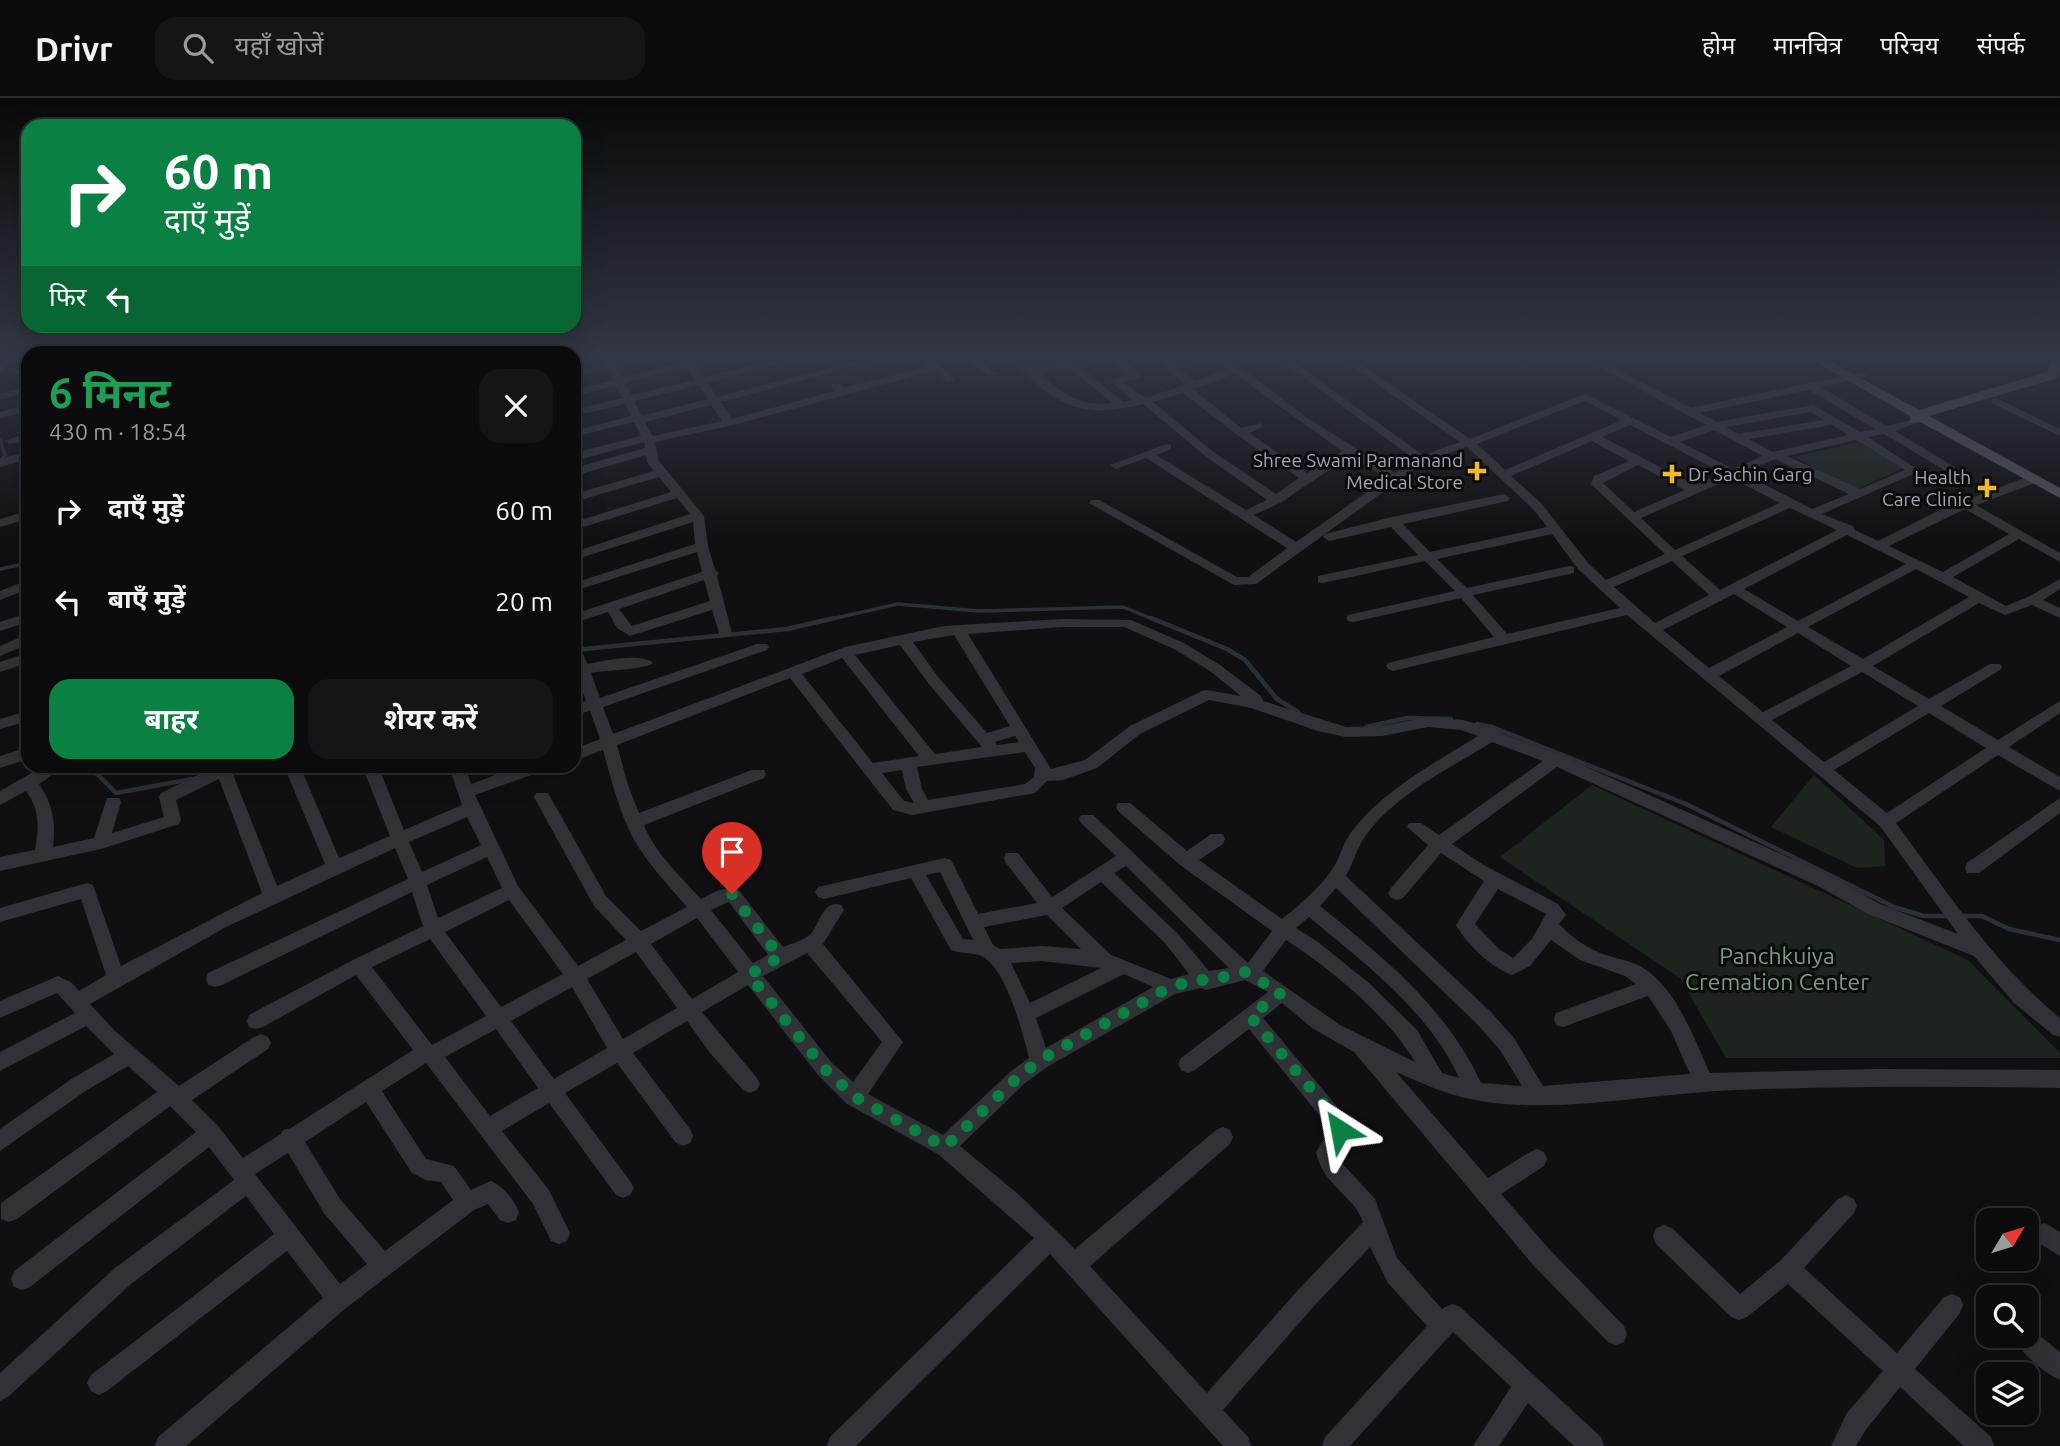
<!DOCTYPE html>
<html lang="hi">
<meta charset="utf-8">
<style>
:root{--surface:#0c0c0e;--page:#151517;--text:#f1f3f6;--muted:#9a9b9e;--line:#2c2c2e;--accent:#0b8043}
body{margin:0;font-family:Ubuntu,"Noto Sans Devanagari",sans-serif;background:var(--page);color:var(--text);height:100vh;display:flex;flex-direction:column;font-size:26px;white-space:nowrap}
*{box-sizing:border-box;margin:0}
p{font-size:23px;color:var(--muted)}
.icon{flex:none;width:38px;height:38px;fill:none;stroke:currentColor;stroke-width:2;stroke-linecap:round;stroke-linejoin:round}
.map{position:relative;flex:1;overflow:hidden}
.panel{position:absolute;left:21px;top:248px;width:560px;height:427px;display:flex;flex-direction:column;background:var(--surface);border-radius:21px;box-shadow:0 7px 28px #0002,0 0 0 2px var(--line)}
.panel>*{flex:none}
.guide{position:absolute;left:21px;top:21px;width:560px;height:214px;border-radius:21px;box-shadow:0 7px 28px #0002,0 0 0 2px var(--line);background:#0b8043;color:#fff;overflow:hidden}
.needle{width:46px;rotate:52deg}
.buttons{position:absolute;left:1976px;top:1110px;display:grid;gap:14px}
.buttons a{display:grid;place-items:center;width:63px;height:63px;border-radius:14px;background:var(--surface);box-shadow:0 7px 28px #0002,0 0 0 2px var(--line);font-size:35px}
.pin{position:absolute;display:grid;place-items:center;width:60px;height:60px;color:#fff;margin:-72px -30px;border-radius:50% 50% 50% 0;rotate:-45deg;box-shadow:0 0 7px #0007}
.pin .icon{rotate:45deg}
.me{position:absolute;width:77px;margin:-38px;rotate:326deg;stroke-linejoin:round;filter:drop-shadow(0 0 5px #0008)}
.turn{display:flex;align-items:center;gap:24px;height:147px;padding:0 28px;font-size:32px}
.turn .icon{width:91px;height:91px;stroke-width:2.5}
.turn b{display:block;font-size:49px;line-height:60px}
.then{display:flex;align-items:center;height:66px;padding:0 28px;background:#0003;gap:14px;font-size:26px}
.round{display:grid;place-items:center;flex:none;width:74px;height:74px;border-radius:21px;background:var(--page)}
.summary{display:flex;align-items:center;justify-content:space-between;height:119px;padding:0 28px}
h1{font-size:42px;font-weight:700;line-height:52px;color:#1e9e55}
.button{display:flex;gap:14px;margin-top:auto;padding:14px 28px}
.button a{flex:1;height:80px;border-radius:21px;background:var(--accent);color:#fff;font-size:28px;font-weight:700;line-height:80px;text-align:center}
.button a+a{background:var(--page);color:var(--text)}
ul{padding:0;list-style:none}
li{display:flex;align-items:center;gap:21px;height:91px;padding:0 28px}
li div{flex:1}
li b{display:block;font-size:26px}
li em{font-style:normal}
header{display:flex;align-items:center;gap:42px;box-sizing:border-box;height:98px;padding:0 35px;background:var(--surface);border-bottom:2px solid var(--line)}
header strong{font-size:33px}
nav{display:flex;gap:38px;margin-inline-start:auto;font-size:24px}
.search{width:490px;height:63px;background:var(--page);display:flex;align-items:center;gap:18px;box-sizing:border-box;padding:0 24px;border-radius:21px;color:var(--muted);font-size:26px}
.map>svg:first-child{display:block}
.green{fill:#1d241e}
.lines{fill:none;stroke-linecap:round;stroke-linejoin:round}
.stream-far1{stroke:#293037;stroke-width:3.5}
.stream{stroke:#293037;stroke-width:4.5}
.minor{fill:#313237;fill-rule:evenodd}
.major{fill:#4d4f56;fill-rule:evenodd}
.route{stroke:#0b8043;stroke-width:12;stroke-dasharray:0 21.6}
.poi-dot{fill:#f0b82a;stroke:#0b0b0d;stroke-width:2.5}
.labels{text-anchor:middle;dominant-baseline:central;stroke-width:6;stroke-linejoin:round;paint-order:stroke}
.far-poi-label{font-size:19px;fill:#a2a6b3;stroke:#0b0b0d;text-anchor:end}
.park-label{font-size:23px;fill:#789e7d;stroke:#0b0b0d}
</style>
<header>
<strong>Drivr</strong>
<div class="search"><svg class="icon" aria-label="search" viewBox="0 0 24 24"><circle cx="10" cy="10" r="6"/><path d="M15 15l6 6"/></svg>यहाँ खोजें</div>
<nav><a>होम</a><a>मानचित्र</a><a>परिचय</a><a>संपर्क</a></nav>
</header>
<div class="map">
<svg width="2060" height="1348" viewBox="0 0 2060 1348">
<rect width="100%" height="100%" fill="#101012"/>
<g class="green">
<polygon points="1858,344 1903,370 1856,392 1794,359"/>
<polygon points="1814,677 1884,742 1885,768 1857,770 1771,729"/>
<polygon points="1592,687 1968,862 2060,955 2060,960 1726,960 1680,880 1500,759"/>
</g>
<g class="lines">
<g class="stream-far1">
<polyline points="0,255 7,263 0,273"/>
<polyline points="0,342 5,357 0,364"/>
<polyline points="0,471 28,465"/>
<polyline points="827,522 898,506 979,513 1123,509 1155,522"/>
</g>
<g class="stream">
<polyline points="1151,520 1227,551 1245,562 1277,601 1298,614"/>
<polyline points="574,552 787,531 835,520"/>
<polyline points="1477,626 1492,629 1686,706 1894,809 1924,818 1949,818"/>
<polyline points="1366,629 1407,620 1451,621"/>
<polyline points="89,668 116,695 192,681"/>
<polyline points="1961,818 1982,818 2009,831 2060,842"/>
</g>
<g class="minor">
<polygon points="81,255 93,255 80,256"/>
<polygon points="154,255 166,255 153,256"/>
<rect x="176" y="255" width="10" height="1"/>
<polygon points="225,255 236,255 224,256"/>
<polygon points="288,255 300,255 287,256"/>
<polygon points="352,255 364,255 351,256"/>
<polygon points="417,255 429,255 416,256"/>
<polygon points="482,255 494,255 481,256"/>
<rect x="506" y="255" width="10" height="1"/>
<rect x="553" y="255" width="10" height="1"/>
<path d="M583,255h26l3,6 27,-6h18l-42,12 7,12 62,-15 -6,-9h10l4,6 27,-6h16l-39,12 8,12 98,-24h17l-111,30 9,14 172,-44h16l-184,49 11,17 103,-28 -4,-5 1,-2h8l4,4 84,-22 -14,-13h11l31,27 -9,2 -13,-11 -201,54 -78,17 4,19 45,55 4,30 7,24 4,3 -2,3 15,57 -2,3h-10l-8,-26 -82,26 -13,-8 -9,-16 -34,11v-9l128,-42 -5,-20 -123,39v-8l121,-39 -2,-22 -119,38v-8l116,-38 -13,-16 -103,32v-8l97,-30 -12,-15 -85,25v-8l80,-23 -7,-9 -1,-7 -72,21v-8l71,-20 -1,-6 -70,19v-8l67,-17 -7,-14 -60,15v-6l57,-15 -6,-12 -51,12v-6l48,-12 -7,-12 -41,10v-6l39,-10 -6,-10 -33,7v-6l30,-7 -4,-9 -26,6v-6zM687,269l8,13 -64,15 -6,-12zM699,287l9,14 -66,17 -8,-15zM711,307l11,16 -69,15 -8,-14zM704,482l6,21 -78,25 -13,-17z"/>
<polygon points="960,255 971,255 997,276 988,278"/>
<path d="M1006,255h11l19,16 25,-8 -8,-8h11l59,49 10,-2 -23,-19 18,-6 -23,-22h11l24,21v4l-17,4 19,14 5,1 39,-12 -37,-32h11l13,10 26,-6v4l-20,7 16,13 34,-12 -18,-16h11l84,64 89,56 19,-14 -144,-106h11l142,102 37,-13 -128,-89h12l126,86 115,-45 86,43 35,-12 -133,-72h12l10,5 16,-5h16l-24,9 88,46 171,-36 5,3 -1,2 -45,10 65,39 33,-8v4l-24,9 76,46 -6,4 -4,-1 -77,-46 -16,3 52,34 -98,43 31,12 2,4 23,11 68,-34 84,-31h8v6l-62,23 84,48v9l-41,-23 -66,38 53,29 22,-9 32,-18v10l-17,11 17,8v10l-28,-13 -27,10 -26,-12 -106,63 56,33 61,-35h10l2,3 -2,3 -59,36 57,34 62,-39v12l-51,34 51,30v14l-62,-36 -102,68c51,69 98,141 164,195v19l-7,-2 -39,-32 -40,-47 -106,-42 -50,-28 -261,-119 -105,77 30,20 76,40 8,11 -7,9c13,14 32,27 50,32 10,3 21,5 31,10 36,20 53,71 70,107l165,-4 185,1v18c-108,-2 -216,-2 -324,2 -82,3 -168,23 -249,12 -32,-4 -62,-17 -91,-30l92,106 42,-26 7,-3 7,3 3,7 -3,7 -43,28 49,56 74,76 3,8 -3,8 -8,3 -8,-3 -74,-76 -180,-214 -42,-24 -30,-25 -19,15 82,98 3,20 -11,18 1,5 37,40 22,59 45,51 10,-5 8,3 141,130 3,9h-30l-46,-43 -29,43h-26l38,-59 -58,-55 -103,114h-28l3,-9 102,-111 -39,-43 -18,-36 -55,58 -92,105 25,27 3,9h-28l-173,-192 -194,192h-29l3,-9 204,-199 -96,-84 -91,-50 -29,-29 -70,-90 -46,27 55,66 3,6 -3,6 -7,3 -7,-3 -33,-37 -23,-32 -54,32 57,76 3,7 -3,7 -7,3 -7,-3 -59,-80 -52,30 65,88 4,7 -4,7 -7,3 -7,-3 -67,-92 -47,28 47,59 21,43 -3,8 -8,3 -8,-3 -18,-37 -107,-141 -44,28 44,68 28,7 17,24 20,-9c12,5 23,19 28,31l-3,8 -8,3 -8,-3 -12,-16 -14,6 -128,98 -160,138h-31l3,-9 165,-139 -36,-47 -180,140 -8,4 -8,-4 -4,-8 4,-8 183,-141 -28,-38 -115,88 -123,113 -8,4v-28l115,-105 119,-88 -25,-33 -179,140 -8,3 -8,-3 -3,-8 3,-8 182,-139 -26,-26 -153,113 -8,3 -8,-3v-16l156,-111 -29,-26 -41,24 -87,61v-22l73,-51 41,-24 -28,-28 -86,45v-19l75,-39 -18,-20 -57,25v-17l58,-25 14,7 7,8 27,-16 -25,-76 -81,23v-14l87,-25 6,2 28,81 141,-73 -43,-114 -43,21 5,20 -2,4 -78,25 -101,22v-14l35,-7c4,-21 5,-41 -9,-59l-26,14v-14l44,-25h21l-26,18c14,20 17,39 14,63l41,-9 13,-40h12l2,4 -9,31 52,-16 -5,-20 2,-4 55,-27h23l-7,6 45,114 48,-22 -41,-98h16l39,92 51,-22 -28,-70h16l26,64 58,-25 -13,-39h16l6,18 49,-18h27l-2,4 -70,25 43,91 60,80 48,-26 -32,-34 -60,-109 2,-4h12l58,103 35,35 46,-24c-19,-22 -40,-44 -54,-69 -14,-27 -22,-59 -30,-88l-29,11v-12l26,-10 -10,-28 -16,4v-10l12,-4 -9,-25 -3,1v-34l7,5 6,16c15,-3 55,-12 66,-1 -7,7 -49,7 -62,10l9,25 157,-54h10l2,3 -2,3 -164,57 10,27 232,-87 99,-21 118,-7 69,1 53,23 36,22 41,31 2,5 83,26 36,-1 46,-9 35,3 35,10 2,3 62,23 268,120 50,28 78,30 -78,-108 -253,-211 -234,56 -5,-2 -2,-3 2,-3 106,-26 -33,-39 -108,24 -5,-1 -2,-3 2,-3 107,-24 -30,-30 -102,22 -5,-1v-6l100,-21 -27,-28 -62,14 -6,-4 2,-3 67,-17 112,-23 6,4 -2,3 -105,23 27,28 117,-25 -13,-17 -67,-63 -41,14 -170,123 -22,1 -145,-82 2,-3h8l138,77h11l39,-29 -141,-90 -30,11 -6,-4 57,-21 4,1v4l-15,6 90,55 21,-10 -63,-45 -61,-51c-68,17 -92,-2 -137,-51zM1067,268l45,37c-31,5 -49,-9 -71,-29zM1235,276l107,77 -35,22 -58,-40 13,-6v-4l-21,5 -48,-39zM1809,292l66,39 -15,3 -47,-27 -96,17 -17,-9zM1183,295l53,41 63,44 -23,16 -64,-43 -59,-49zM1584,303l38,19 -117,50 -28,-26zM1811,314l13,8 -86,14 -12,-7zM1630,327l93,48 -28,12 -93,-48zM1832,327l16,10 -75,17 -25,-13zM1714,332l49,26 -30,13 -53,-27zM1856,342l49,30 -45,19 -73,-33zM1592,343l37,20 -35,15 -3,8 74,70 -59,26 -18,-17 -46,-59 -31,-28zM1350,358l37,22 -91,64 -42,-27 26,-12zM1775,361l74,35 -37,15 -70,-36zM1638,367l47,25 -51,22 -31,-29zM1732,380l48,25 -105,47 -34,-32zM1790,410l47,22 -117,60 -38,-34zM1965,411l44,25 -66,38 -54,-26zM1552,436l26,35 42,39 -113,26 -34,-39 101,-22v-6l-5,-1 -102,22 -30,-29zM1847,437l59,29 -108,57 -54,-32zM1672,463l37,34 -54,28 -41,-36zM1916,471l53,28 -106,62 -55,-32zM1734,496l53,33 -78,41 -46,-38zM1062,529h62l50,22 36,22 31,25 -34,-6 -5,1 -72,35 -45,34 -34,9 -83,-135zM1798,535l53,33 -88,46 -44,-36zM954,537l56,91 -23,7 -48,-55 -26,-36zM900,547l29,39 53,63 -47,7 -80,-99zM842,560l77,98 -46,7 -71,-89zM1862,574l56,34 -94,56 -52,-42zM790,580l103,132 19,5 123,-22 12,-12 16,-1 34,-12 43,-34 69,-34 42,8 67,23 28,6 36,-1 46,-9 33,3 17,6c-45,28 -93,53 -126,95 -8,10 -11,23 -17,34 -12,20 -34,39 -53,54l-83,-59 24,-16 2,-5 -2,-5h-12l-24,17 -57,-48h-12l-2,4 2,4 62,54 92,66 -24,32c-53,-48 -102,-100 -155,-148h-12l-2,4 2,4 35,33 -64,41 -34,-44h-12l-2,5 2,5 31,40 -59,11 -27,-54 -6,-2 -127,29 -3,5 3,5 6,2 87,-21 40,72c10,4 24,2 32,7 23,12 40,76 46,101l-19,14 -67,63 -75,-41 35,-52 -80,-98 21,-34 -3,-5c-18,-6 -21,19 -31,30 -6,5 -19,9 -27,12l-45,-58c-12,-4 -26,4 -37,10 -20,-22 -46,-46 -57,-74l120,-47 2,-4 -2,-4h-12l-113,43 -11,-28 -11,-40zM1929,615l57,35 -99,65 -53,-43zM1015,638l4,6 -22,3 -2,-3zM1492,644l51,19 -104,74 -18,-12h-12l-2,4 21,18 -37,43 -3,5 3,5 6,2 6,-2 38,-45 43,28 -28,44c10,19 36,43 56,50l18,-9 21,-26 29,20 45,16 11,8 -80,29 -2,6 2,6 7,2 85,-31 22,33 20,45 -147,12 -29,-48 -23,-26 -145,-136c6,-11 10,-24 16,-35 29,-45 87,-72 130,-99zM1025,654l10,16 -1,9 -9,7 -97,16 -6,-11 -5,-22zM902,672l4,19 8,14 -10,-2 -22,-28zM467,719l14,28 -59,27 -13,-30zM395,750l13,31 -200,94 -2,6 2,6 7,2 7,-2 190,-93 11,34 -70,34 -104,55 -2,6 2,6 7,2 7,-2 93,-52 57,75 -122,78 -8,2 -2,4 -38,24 -25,-32 -26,-26 76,-51 3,-6 -3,-6 -7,-3 -7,3 -75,49 -64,-55 -25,-27 136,-77zM487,759l15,31 -64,30 -11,-33zM1126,768l103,102 -20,3 -32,-38 -63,-60zM940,774l33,68 -10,-1 -37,-64zM1101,784l64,61 24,31 -18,5 -60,-24 -49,-47zM1336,790l141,136 23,26 22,36 -41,-3c-35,-76 -97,-125 -161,-177zM1498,791l48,25 -14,25 -19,19 -14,-9 -24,-25zM509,802l54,74 -62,33 -56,-75zM729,804l39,53 -15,8 -42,-53zM1047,817l34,34 -39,-3 -42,3 -7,-4 -9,-18zM1309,819c55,46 120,94 150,161l-17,-5 -25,-43 -48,-47 -51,-41 -22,-14zM697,820l41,54 -46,27 -41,-55zM430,841l56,77 -54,29 -60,-78zM1286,842c44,28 102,76 129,122l-75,-37 -77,-54zM636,854l41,56 -54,31 -36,-60zM807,855l75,89 -29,40 -21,-19 -69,-87zM1042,863l59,7 -71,35 -19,-40zM1124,876l29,13 -107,61 -10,-30zM1245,882l23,12 -87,66 -3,6 3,6 7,3 7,-3 54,-41 79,97v7l-12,19c7,34 37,42 47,70l-64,67 -92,104 -117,-127 140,-122 3,-7 -3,-7 -7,-3 -7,3 -141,119 -57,-55 -58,-48 64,-62 23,-17 128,-73 26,-6 5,2zM572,889l35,61 -53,31 -43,-58zM496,931l42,59 -48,28 -45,-59zM366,1004l46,71 14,7 15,2 12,18 -68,51 -45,-52 -35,-57zM288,1055l36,60 43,51 -27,20 -85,-110z"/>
<polygon points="1503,255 1516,255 1533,264 1524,266"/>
<polygon points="28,268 28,274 18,276 13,273"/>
<polygon points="28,288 28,294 0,302 0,296"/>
<polygon points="1996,300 2060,331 2060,338 1992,305 1992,301"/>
<polygon points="28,307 28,313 0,320 0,314"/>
<polygon points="28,335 28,342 10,346 4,343"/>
<polygon points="28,354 28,389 22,385 21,363 0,369 0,361"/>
<polygon points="28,413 28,421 0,429 0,421"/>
<polygon points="28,482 28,491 0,502 0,493"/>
<polygon points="28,515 28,524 0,533 0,524"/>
<polygon points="28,536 28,546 0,558 0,548"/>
<polygon points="28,555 28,565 0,574 0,564"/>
<polygon points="28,613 28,623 0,631 0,621"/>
<polygon points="28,649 28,661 0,670 0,658"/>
<polygon points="2060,700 2060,715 1979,775 1967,775 1965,770 1967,765"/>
<polygon points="1846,1097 1854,1101 1857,1108 1854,1115 1804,1170 1897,1255 1944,1199 1952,1196 1960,1199 1963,1207 1960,1215 1915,1271 1991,1339 1994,1348 1964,1348 1900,1289 1865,1333 1856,1348 1831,1348 1847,1315 1883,1273 1788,1186 1747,1219 1739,1222 1731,1219 1656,1146 1653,1138 1656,1130 1664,1127 1672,1130 1740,1196 1780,1163 1838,1101"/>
<polygon points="2045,1125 2060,1134 2060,1158 2037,1144 2034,1136 2037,1128"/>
<path d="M2026,1227l34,27v28c-16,-7 -41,-28 -47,-45h13z"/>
</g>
<polygon class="major" points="1800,255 1815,255 1919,312 2047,274 2052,255 2060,255 2060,275 2057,280 1929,318 2060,390 2060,400 1920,324 1910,325 1910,318"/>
</g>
<linearGradient id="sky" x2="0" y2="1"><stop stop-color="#09090a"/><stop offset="0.58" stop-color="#313744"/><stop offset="1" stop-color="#313744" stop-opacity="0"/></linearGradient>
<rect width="2060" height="443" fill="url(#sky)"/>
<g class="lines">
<path class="route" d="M732,796l48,63 -31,18 76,94 30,28 90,50 72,-69 23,-18 130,-73c25,-8 48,-7 75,-15l36,21 -31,23 83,99 7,15"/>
</g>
<g class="poi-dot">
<path d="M1473.5 362.5h7v7h7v7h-7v7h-7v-7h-7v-7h7z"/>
<path d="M1668.5 365.5h7v7h7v7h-7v7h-7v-7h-7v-7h7z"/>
<path d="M1983.5 379.5h7v7h7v7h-7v7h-7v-7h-7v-7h7z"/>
</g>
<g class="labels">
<g class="far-poi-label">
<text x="1463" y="362">Shree Swami Parmanand<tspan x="1463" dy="22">Medical Store</tspan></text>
<text x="1688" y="376" text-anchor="start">Dr Sachin Garg</text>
<text x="1971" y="379">Health<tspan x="1971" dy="22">Care Clinic</tspan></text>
</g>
<g class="park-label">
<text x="1777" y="857">Panchkuiya<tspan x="1777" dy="26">Cremation Center</tspan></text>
</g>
</g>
</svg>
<div class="buttons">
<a><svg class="needle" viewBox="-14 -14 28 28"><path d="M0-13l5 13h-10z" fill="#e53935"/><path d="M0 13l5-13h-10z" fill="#9a9b9e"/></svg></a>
<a><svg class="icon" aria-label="search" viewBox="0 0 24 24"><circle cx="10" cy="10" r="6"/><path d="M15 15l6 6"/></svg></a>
<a><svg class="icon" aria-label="layers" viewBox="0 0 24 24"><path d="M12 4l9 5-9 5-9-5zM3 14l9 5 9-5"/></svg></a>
</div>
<div class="pin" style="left:732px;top:796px;background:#d93025"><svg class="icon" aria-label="arrive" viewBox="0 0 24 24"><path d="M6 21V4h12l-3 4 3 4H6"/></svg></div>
<svg class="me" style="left:1340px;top:1032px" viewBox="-20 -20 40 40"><path d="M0-17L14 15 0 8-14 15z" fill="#0b8043" stroke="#fff" stroke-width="4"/></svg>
<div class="guide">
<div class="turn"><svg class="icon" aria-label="right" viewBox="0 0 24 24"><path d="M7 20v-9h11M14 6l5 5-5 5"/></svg><div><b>60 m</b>दाएँ मुड़ें</div></div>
<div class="then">फिर<svg class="icon" aria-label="left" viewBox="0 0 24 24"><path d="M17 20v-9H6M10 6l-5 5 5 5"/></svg></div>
</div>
<section class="panel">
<div class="summary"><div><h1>6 मिनट</h1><p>430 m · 18:54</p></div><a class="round"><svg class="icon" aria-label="close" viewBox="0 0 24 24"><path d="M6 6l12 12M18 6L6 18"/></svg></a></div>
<ul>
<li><svg class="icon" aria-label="right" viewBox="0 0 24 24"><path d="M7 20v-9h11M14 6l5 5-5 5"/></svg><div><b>दाएँ मुड़ें</b></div><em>60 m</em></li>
<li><svg class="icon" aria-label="left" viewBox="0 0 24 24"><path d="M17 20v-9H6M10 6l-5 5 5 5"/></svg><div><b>बाएँ मुड़ें</b></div><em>20 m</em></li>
</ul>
<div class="button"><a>बाहर</a><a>शेयर करें</a></div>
</section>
</div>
